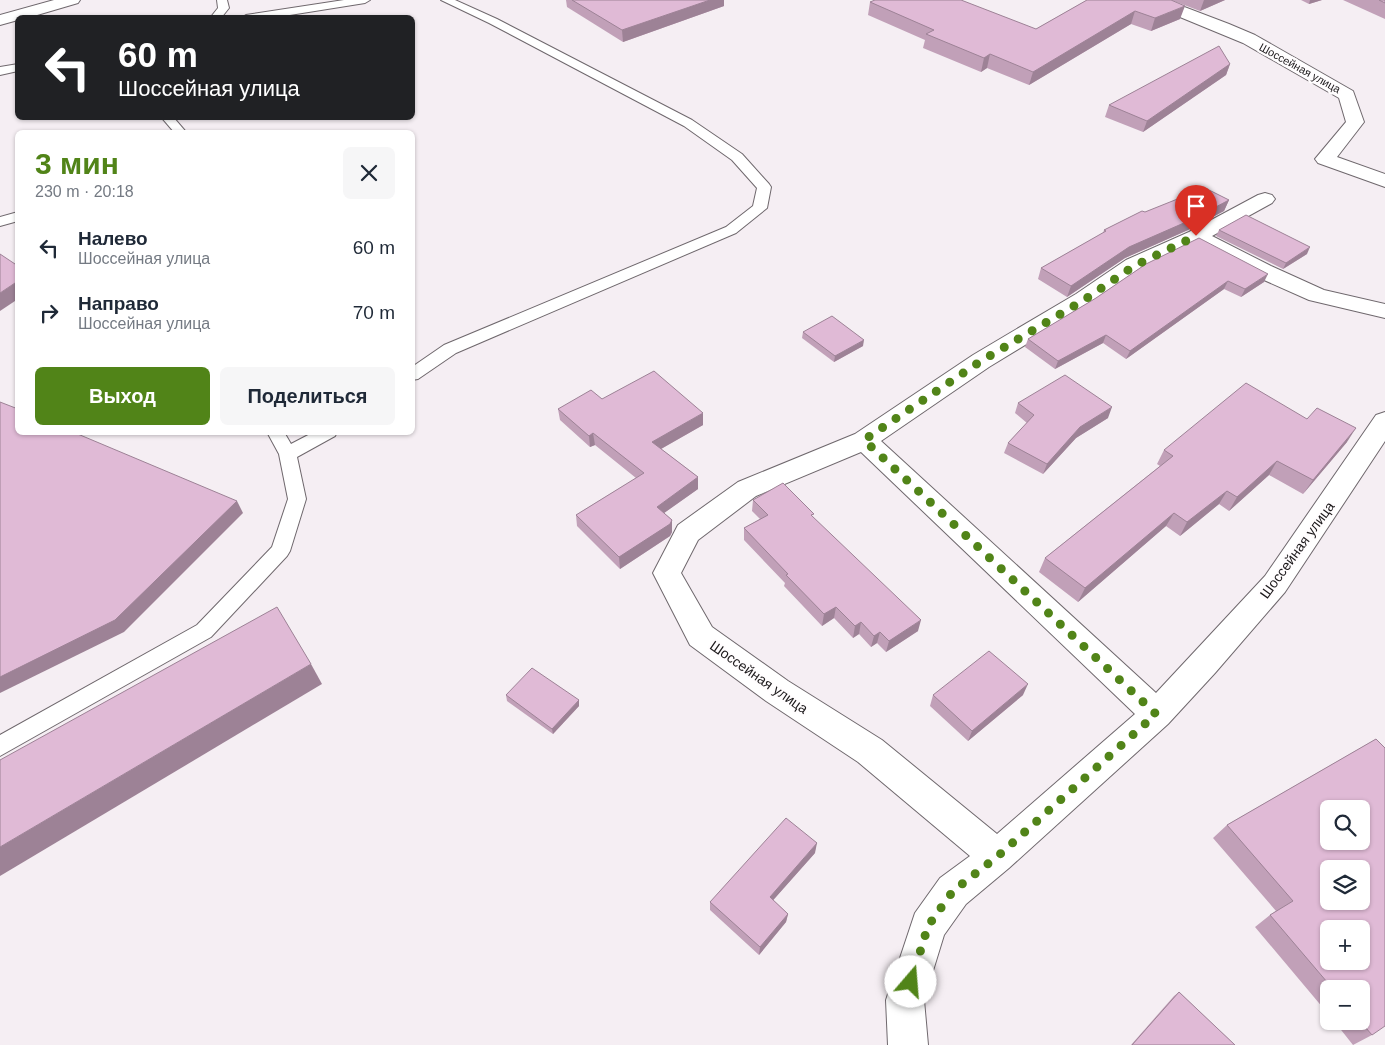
<!DOCTYPE html>
<html lang="ru">
<meta charset="utf-8">
<style>
:root{--surface:#fff;--page:#f6f6f7;--text:#1f2937;--muted:#747a83;--accent:#518418}
body{margin:0;font-family:Arial,sans-serif;background:var(--page);color:var(--text);height:100vh;display:flex;flex-direction:column;font-size:19px;white-space:nowrap}
*{box-sizing:border-box;margin:0}
p{font-size:16px;color:var(--muted)}
.icon{flex:none;width:28px;height:28px;fill:none;stroke:currentColor;stroke-width:2;stroke-linecap:round;stroke-linejoin:round}
.map{position:relative;flex:1;overflow:hidden}
.side{position:absolute;left:15px;top:130px;width:400px;height:305px;display:flex;flex-direction:column;background:var(--surface);border-radius:8px;box-shadow:0 1px 4px #0004}
.side>*{flex:none}
.banner{position:absolute;left:15px;top:15px;width:400px;height:105px;border-radius:8px;box-shadow:0 1px 4px #0004;background:#202124;color:#fff;overflow:hidden}
.buttons{position:absolute;left:1320px;top:800px;display:grid;gap:10px}
.buttons a{display:grid;place-items:center;width:50px;height:50px;border-radius:8px;background:var(--surface);box-shadow:0 1px 4px #0004;font-size:25px}
.pin{position:absolute;display:grid;place-items:center;width:42px;height:42px;color:#fff;margin:-51px -21px;border-radius:50% 50% 50% 0;rotate:-45deg;box-shadow:0 0 5px #0007}
.pin .icon{rotate:45deg}
.me{position:absolute;width:55px;margin:-28px;rotate:18deg;stroke-linejoin:round;filter:drop-shadow(0 0 4px #0008)}
.turn{display:flex;align-items:center;gap:18px;height:105px;padding:0 20px;font-size:22px}
.turn .icon{width:65px;height:65px;stroke-width:2.5}
.turn b{display:block;font-size:35px;line-height:42px}
.round{display:grid;place-items:center;flex:none;width:52px;height:52px;border-radius:8px;background:var(--page)}
.head{display:flex;align-items:center;justify-content:space-between;height:85px;padding:0 20px}
h1{font-size:30px;font-weight:700;line-height:38px;color:var(--accent)}
.button{display:flex;gap:10px;margin-top:auto;padding:10px 20px}
.button a{flex:1;height:58px;border-radius:8px;background:var(--accent);color:#fff;font-size:20px;font-weight:700;line-height:58px;text-align:center}
.button a+a{background:var(--page);color:var(--text)}
ul{padding:0;list-style:none}
li{display:flex;align-items:center;gap:15px;height:65px;padding:0 20px}
li div{flex:1}
li b{display:block;font-size:19px}
li em{font-style:normal}
.map>svg:first-child{display:block}
.lines{fill:none;stroke-linecap:round;stroke-linejoin:round}
.lane-casing{stroke:#6f686d;stroke-width:2}
.street-casing{stroke:#6f686d;stroke-width:2}
.primary-casing{stroke:#6f686d;stroke-width:2}
.lane{fill:#fff;fill-rule:evenodd}
.street{fill:#fff;fill-rule:evenodd}
.primary{fill:#fff;fill-rule:evenodd}
.wall{fill:#c1a0b8}
.shaded-wall{fill:#9d8296}
.building{fill:#e0bad6;stroke:#9d8296;fill-rule:evenodd}
.route{stroke:#518418;stroke-width:9;stroke-dasharray:0 16.2}
.labels{text-anchor:middle;dominant-baseline:central;stroke-width:4.5;stroke-linejoin:round;paint-order:stroke}
.far-street-label{font-size:11px;fill:#1b181a;stroke:#fffdfe}
.street-label{font-size:14px;fill:#1b181a;stroke:#fffdfe}
</style>
<div class="map">
<svg width="1385" height="1045" viewBox="0 0 1385 1045">
<rect width="100%" height="100%" fill="#f5eef3"/>
<g class="lines">
<defs>
<g id="lane">
<polygon points="217,0 227,0 229,8 221,18 210,18 218,8"/>
<polygon points="344,0 370,0 365,3 271,18 241,18 246,15"/>
<polygon points="441,0 455,0 497,19 692,120 742,154 769,184 771,187 767,208 736,233 456,353 418,379 412,380 412,367 444,345 726,227 753,206 757,188 732,160 684,126 489,23"/>
<polygon points="18,64 18,71 0,75 0,67"/>
<polygon points="162,118 174,118 186,132 174,132"/>
<polygon points="18,212 18,221 0,226 0,217"/>
<polygon points="267,432 284,432 291,444 314,432 337,432 335,436 297,457 306,499 290,551 287,556 211,637 0,756 0,735 197,625 272,547 288,499 279,454"/>
</g>
<g id="street">
<polygon points="1144,0 1166,0 1229,24 1255,35 1353,91 1364,122 1337,157 1385,174 1385,187 1318,163 1315,159 1346,122 1339,98 1243,43 1146,3"/>
<path d="M1265,193l7,2 3,4 -3,4 -60,33 59,30 53,24 61,14v14l-76,-18 -54,-24 -59,-32 -54,26 -50,34 -103,63 -108,74 275,252 109,-117 111,-161 9,-3v29l-100,151 -70,81 -47,51 -159,144 -43,36 -22,31 -20,65 4,45h-40l-2,-45 29,-87 25,-35 30,-22 -112,-94 -92,-61 -76,-56 -37,-72 25,-48 60,-43 117,-48 118,-79 103,-61 50,-34 63,-28 69,-37zM861,452l274,262 -138,120 -115,-94 -94,-59 -76,-54 -31,-54 17,-33 58,-44z"/>
</g>
<polygon id="primary" points="54,0 80,0 78,3 27,18 18,18 18,20 0,25 0,15"/>
</defs>
<use href="#lane" class="lane-casing"/>
<use href="#street" class="street-casing"/>
<use href="#primary" class="primary-casing"/>
<use href="#lane" class="lane"/>
<use href="#street" class="street"/>
<use href="#primary" class="primary"/>
</g>
<g class="wall">
<polygon points="566,0 724,0 724,6 623,42 567,7"/>
<polygon points="1087,0 1180,19 1151,31 1131,24 1029,85 987,68 981,72 923,48 925,40 868,15 870,2 1036,29"/>
<polygon points="1171,0 1225,0 1200,11"/>
<polygon points="1301,0 1322,0 1309,4"/>
<polygon points="1343,0 1385,0 1385,19"/>
<polygon points="1230,64 1226,75 1143,132 1105,117 1109,105"/>
<polygon points="1229,200 1224,211 1188,230 1125,258 1067,297 1038,279 1041,268 1103,233 1104,230 1145,212"/>
<polygon points="1219,230 1307,254 1283,269 1216,236"/>
<polygon points="1146,264 1264,282 1241,297 1224,289 1126,359 1103,343 1055,369 1025,347 1028,339 1096,298"/>
<polygon points="803,332 863,346 834,362 802,338"/>
<polygon points="602,399 703,425 661,449 698,477 698,489 664,513 672,520 672,532 670,536 620,569 577,526 576,515 636,478 595,445 590,447 560,420 558,409"/>
<polygon points="1018,403 1108,418 1076,438 1043,474 1004,453 1008,443 1027,423 1015,413"/>
<polygon points="1347,442 1303,494 1269,475 1229,511 1219,504 1180,536 1166,526 1078,602 1039,572 1045,558 1160,466 1157,464 1164,450"/>
<polygon points="753,500 813,518 918,631 886,652 877,643 871,647 859,634 853,638 834,618 822,626 784,586 785,583 744,540 744,528 760,519 752,511"/>
<polygon points="506,695 579,706 553,734 507,701"/>
<polygon points="933,695 1023,695 968,741 930,706"/>
<polygon points="1376,739 1372,1035 1353,1045 1334,1021 1361,1021 1361,989 1329,989 1329,1015 1255,927 1270,915 1276,911 1213,838 1227,825"/>
<polygon points="815,853 773,900 788,914 786,922 759,955 710,910 710,902"/>
<polygon points="1179,992 1235,1045 1131,1045 1174,996"/>
</g>
<g class="shaded-wall">
<polygon points="710,0 724,0 724,6 623,42 622,30"/>
<polygon points="1204,0 1225,0 1200,11"/>
<polygon points="1310,0 1322,0 1309,4"/>
<polygon points="1185,6 1180,19 1151,31 1155,18"/>
<polygon points="1135,11 1131,24 1029,85 1033,72"/>
<polygon points="990,54 987,68 981,72 984,58"/>
<polygon points="1230,64 1226,75 1143,132 1147,121"/>
<polygon points="1229,200 1224,211 1188,230 1125,258 1067,297 1071,286 1129,247"/>
<polygon points="1310,247 1307,254 1283,269 1286,263"/>
<polygon points="1268,274 1264,282 1241,297 1245,289"/>
<polygon points="18,281 18,299 0,311 0,293"/>
<polygon points="1228,281 1224,289 1126,359 1130,351"/>
<polygon points="1106,335 1103,343 1055,369 1058,361"/>
<polygon points="864,340 863,346 834,362 835,356"/>
<polygon points="1112,407 1108,418 1076,438 1043,474 1047,464 1080,427"/>
<polygon points="703,413 703,425 652,454 652,442"/>
<polygon points="1356,428 1347,442 1303,494 1313,480"/>
<polygon points="593,433 595,445 590,447 589,436"/>
<polygon points="1277,461 1269,475 1229,511 1237,497"/>
<polygon points="698,477 698,489 657,518 657,507"/>
<polygon points="1227,491 1219,504 1180,536 1187,522"/>
<polygon points="237,501 243,513 124,632 0,693 0,677"/>
<polygon points="1174,513 1166,526 1078,602 1085,588"/>
<polygon points="672,520 672,532 670,536 620,569 619,557"/>
<polygon points="836,607 834,618 822,626 824,614"/>
<polygon points="921,620 918,631 886,652 889,641"/>
<polygon points="861,622 859,634 853,638 855,626"/>
<polygon points="880,632 877,643 871,647 874,636"/>
<polygon points="311,664 322,684 0,876 0,847"/>
<polygon points="1028,684 1023,695 968,741 972,731"/>
<polygon points="579,700 579,706 553,734 552,729"/>
<polygon points="817,843 815,853 768,906 770,897"/>
<polygon points="788,914 786,922 759,955 760,947"/>
</g>
<g class="building">
<polygon points="572,0 710,0 622,30"/>
<polygon points="875,0 961,0 1036,29 1087,0 1171,0 1185,6 1155,18 1135,11 1033,72 990,54 984,58 926,34 934,30 870,2"/>
<polygon points="1379,0 1385,0 1385,3"/>
<polygon points="1219,46 1230,64 1147,121 1109,105"/>
<polygon points="1205,188 1229,200 1193,219 1129,247 1071,286 1041,268 1106,231 1104,230 1142,211 1145,212"/>
<polygon points="1246,215 1310,247 1286,263 1219,230"/>
<polygon points="1199,238 1268,274 1245,289 1228,281 1130,351 1106,335 1058,361 1028,339 1096,298 1146,264"/>
<polygon points="0,254 18,266 18,281 0,293"/>
<polygon points="832,316 864,340 835,356 803,332"/>
<polygon points="654,371 703,413 652,442 698,477 657,507 672,520 670,524 619,557 576,515 644,473 593,433 589,436 558,409 591,390 602,399"/>
<polygon points="1065,375 1112,407 1080,427 1047,464 1008,443 1034,415 1018,403"/>
<polygon points="1246,383 1307,419 1317,408 1356,428 1313,480 1277,461 1237,497 1227,491 1187,522 1174,513 1085,588 1045,558 1173,456 1164,450"/>
<polygon points="0,402 18,409 18,432 73,432 237,501 115,620 0,677"/>
<polygon points="783,483 814,514 811,515 921,620 889,641 880,632 874,636 861,622 855,626 836,607 824,614 786,575 788,574 744,528 768,515 753,500"/>
<polygon points="277,607 311,664 0,847 0,760"/>
<polygon points="989,651 1028,684 972,731 933,695"/>
<polygon points="532,668 579,700 552,729 506,695"/>
<path d="M1376,739l9,9v278l-13,9 -12,-14h1v-32h-28l-63,-74 23,-14 -66,-76zM1329,809h32v32h-32zM1329,869h32v32h-32zM1329,929h32v32h-32z"/>
<polygon points="786,818 817,843 770,897 788,914 760,947 710,902"/>
<polygon points="1179,992 1235,1045 1132,1045"/>
</g>
<g class="lines">
<polyline class="route" points="911,982 928,926 953,891 998,856 1156,714 864,440 981,361 1084,300 1134,266 1196,236"/>
</g>
<g class="labels">
<g class="far-street-label">
<text transform="translate(1300 68) rotate(29)">Шоссейная улица</text>
</g>
<g class="street-label">
<text transform="translate(1297 550) rotate(-54)">Шоссейная улица</text>
<text transform="translate(759 677) rotate(35)">Шоссейная улица</text>
</g>
</g>
</svg>
<div class="buttons">
<a><svg class="icon" aria-label="search" viewBox="0 0 24 24"><circle cx="10" cy="10" r="6"/><path d="M15 15l6 6"/></svg></a>
<a><svg class="icon" aria-label="layers" viewBox="0 0 24 24"><path d="M12 4l9 5-9 5-9-5zM3 14l9 5 9-5"/></svg></a>
<a>+</a>
<a>−</a>
</div>
<div class="pin" style="left:1196px;top:236px;background:#d93025"><svg class="icon" aria-label="arrive" viewBox="0 0 24 24"><path d="M6 21V4h12l-3 4 3 4H6"/></svg></div>
<svg class="me" style="left:911px;top:982px" viewBox="-20 -20 40 40"><circle r="19" fill="#fff"/><path d="M0-13L10 11 0 6-10 11z" fill="#518418"/></svg>
<div class="banner">
<div class="turn"><svg class="icon" aria-label="left" viewBox="0 0 24 24"><path d="M17 20v-9H6M10 6l-5 5 5 5"/></svg><div><b>60 m</b>Шоссейная улица</div></div>
</div>
<section class="side">
<div class="head"><div><h1>3 мин</h1><p>230 m · 20:18</p></div><a class="round"><svg class="icon" aria-label="close" viewBox="0 0 24 24"><path d="M6 6l12 12M18 6L6 18"/></svg></a></div>
<ul>
<li><svg class="icon" aria-label="left" viewBox="0 0 24 24"><path d="M17 20v-9H6M10 6l-5 5 5 5"/></svg><div><b>Налево</b><p>Шоссейная улица</p></div><em>60 m</em></li>
<li><svg class="icon" aria-label="right" viewBox="0 0 24 24"><path d="M7 20v-9h11M14 6l5 5-5 5"/></svg><div><b>Направо</b><p>Шоссейная улица</p></div><em>70 m</em></li>
</ul>
<div class="button"><a>Выход</a><a>Поделиться</a></div>
</section>
</div>
